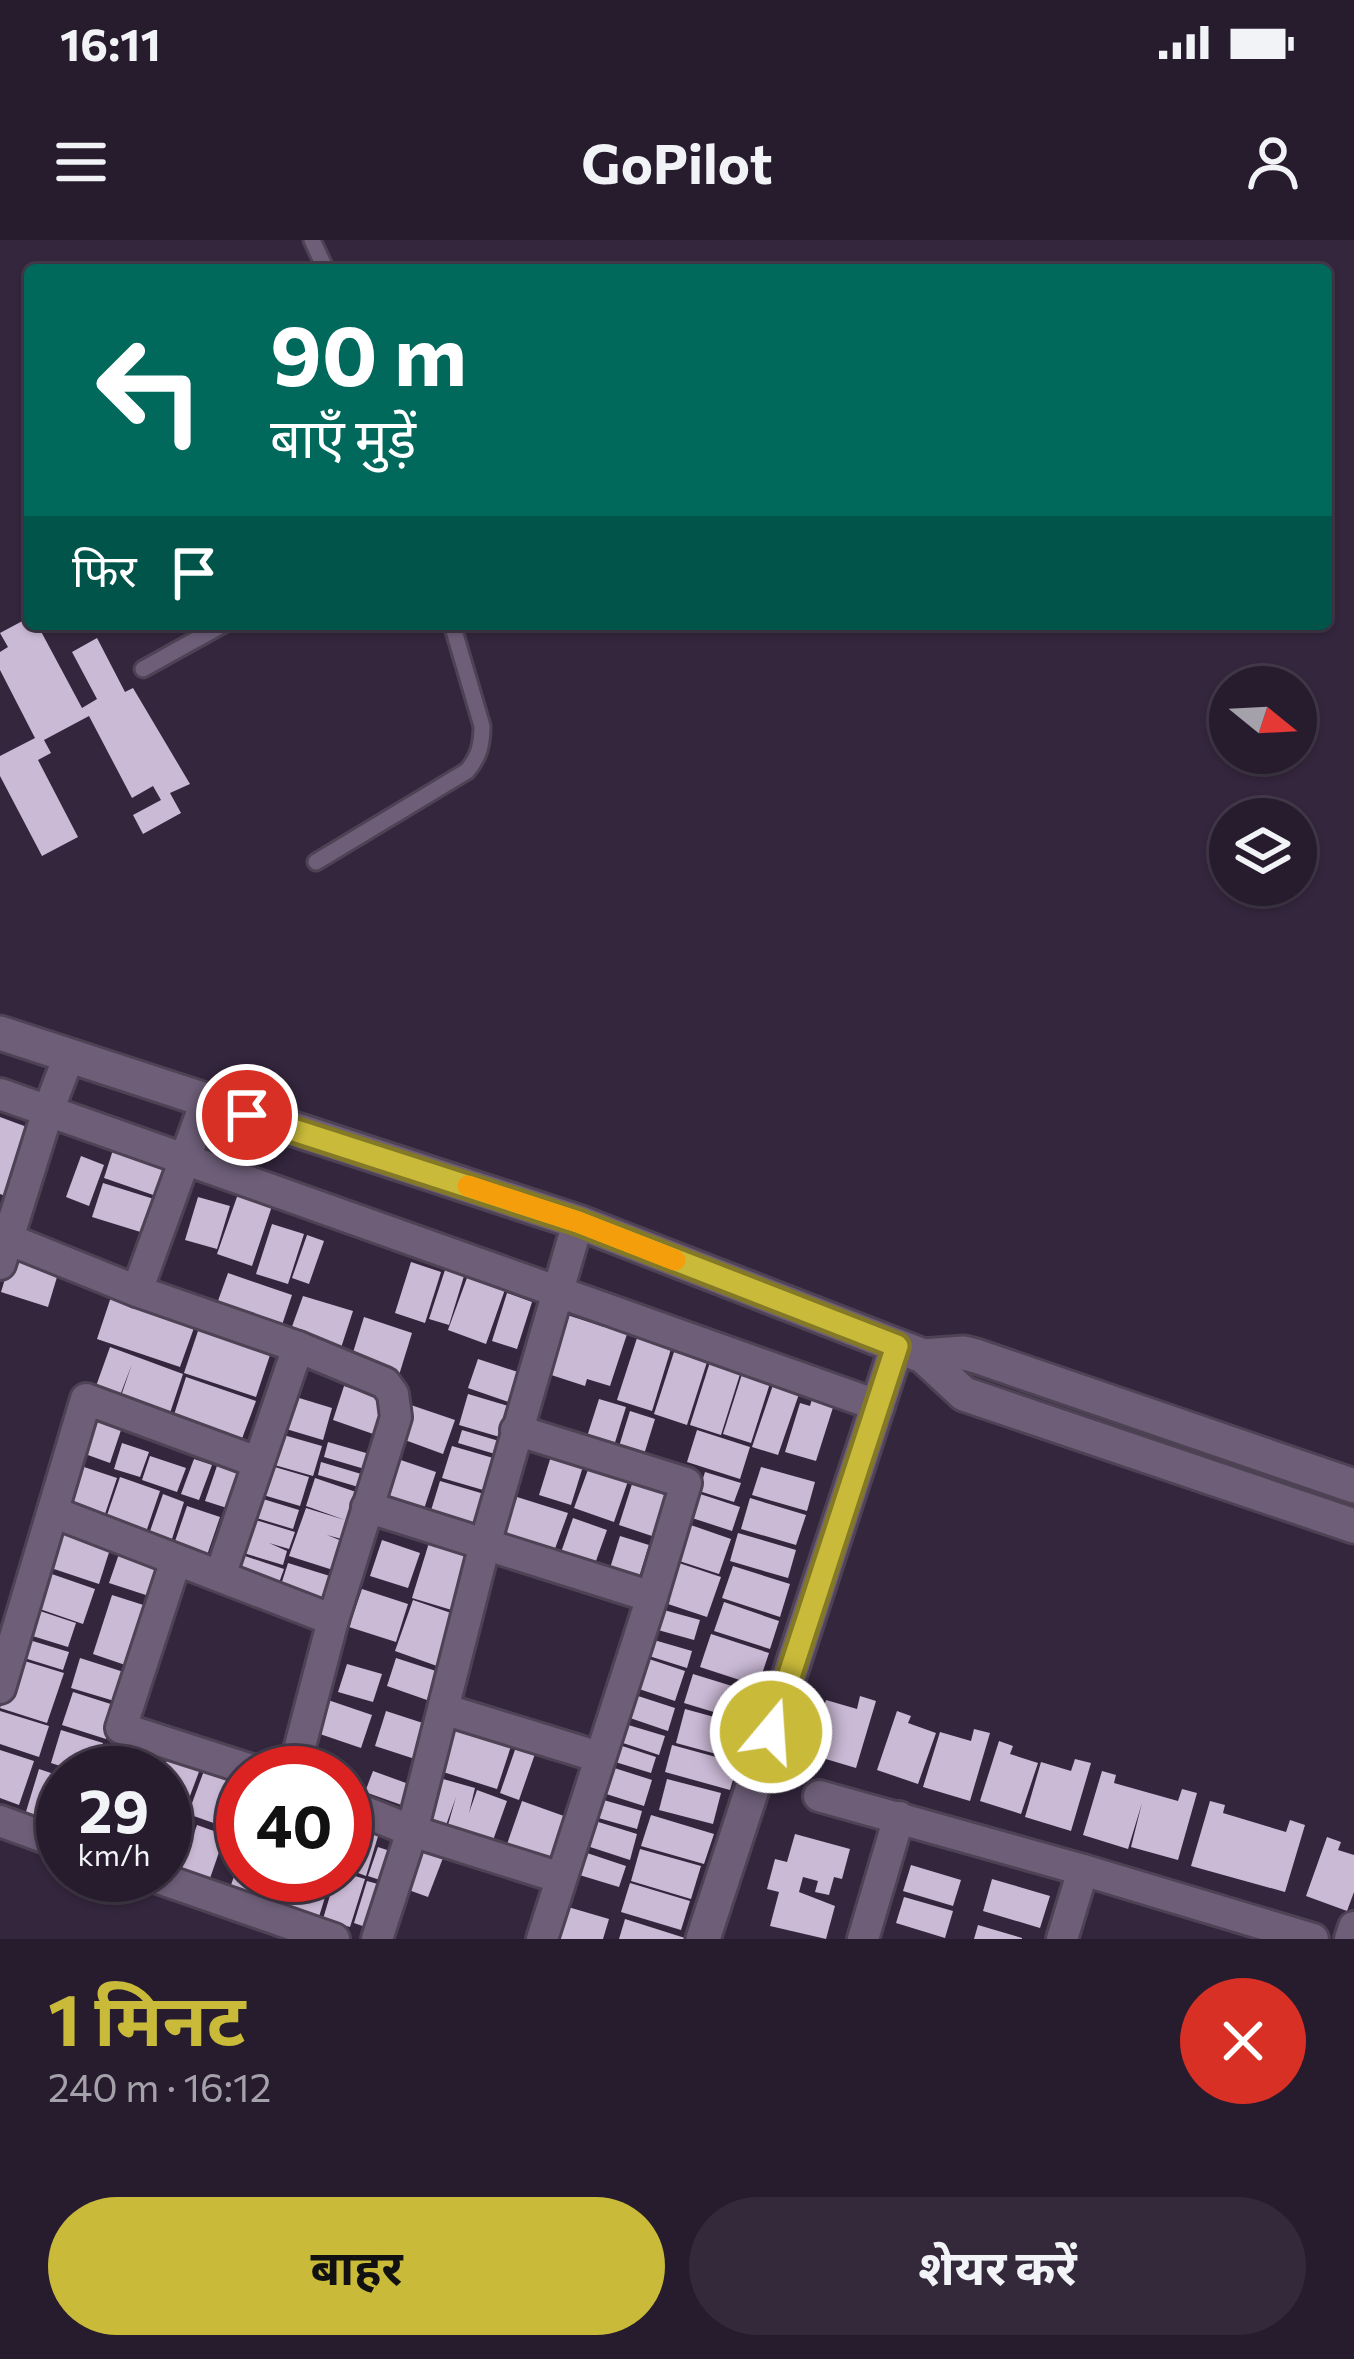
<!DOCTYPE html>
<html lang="hi">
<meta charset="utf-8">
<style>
:root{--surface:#271c2e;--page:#33293a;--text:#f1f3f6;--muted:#a4a1aa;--line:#433a4a;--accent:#c9ba3a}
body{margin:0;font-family:Commissioner,"Noto Sans Devanagari",sans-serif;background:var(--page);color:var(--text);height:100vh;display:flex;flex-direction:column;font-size:45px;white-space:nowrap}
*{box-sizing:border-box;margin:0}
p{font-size:39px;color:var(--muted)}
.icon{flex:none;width:66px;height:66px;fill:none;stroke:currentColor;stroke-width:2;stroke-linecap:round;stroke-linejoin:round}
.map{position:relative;height:1699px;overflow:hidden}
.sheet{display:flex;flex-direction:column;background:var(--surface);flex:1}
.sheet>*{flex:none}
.top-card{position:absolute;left:24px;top:24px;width:1308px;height:366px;border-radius:12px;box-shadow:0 3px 9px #0004,0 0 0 3px var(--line);background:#00695c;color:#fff;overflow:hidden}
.needle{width:78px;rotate:108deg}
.fabs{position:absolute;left:1209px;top:426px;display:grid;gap:24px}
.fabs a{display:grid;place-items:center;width:108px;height:108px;border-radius:50%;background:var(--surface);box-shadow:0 3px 9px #0004,0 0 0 3px var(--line);font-size:60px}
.speed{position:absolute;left:36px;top:1506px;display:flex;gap:24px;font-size:60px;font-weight:700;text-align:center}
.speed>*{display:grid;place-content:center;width:156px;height:156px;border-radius:50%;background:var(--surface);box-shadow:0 3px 9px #0004,0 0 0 3px var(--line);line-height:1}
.speed small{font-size:30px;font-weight:400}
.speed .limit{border:18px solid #d22;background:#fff;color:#111}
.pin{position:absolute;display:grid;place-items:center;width:102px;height:102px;color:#fff;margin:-51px;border:6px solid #fff;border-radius:50%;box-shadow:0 3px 12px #0007}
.me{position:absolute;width:132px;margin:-66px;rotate:18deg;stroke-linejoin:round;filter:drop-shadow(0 0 9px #0008)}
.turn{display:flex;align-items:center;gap:42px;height:252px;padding:0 48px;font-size:54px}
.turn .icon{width:156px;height:156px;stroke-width:2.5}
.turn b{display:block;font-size:84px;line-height:102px}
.then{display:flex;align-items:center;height:114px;padding:0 48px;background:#0003;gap:24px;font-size:45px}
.round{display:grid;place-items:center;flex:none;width:126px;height:126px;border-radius:63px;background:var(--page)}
.overview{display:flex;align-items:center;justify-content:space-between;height:204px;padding:0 48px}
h1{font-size:72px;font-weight:700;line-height:90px;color:var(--accent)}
.primary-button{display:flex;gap:24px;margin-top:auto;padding:24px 48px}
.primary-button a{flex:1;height:138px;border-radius:72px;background:var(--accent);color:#111;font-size:48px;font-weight:700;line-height:138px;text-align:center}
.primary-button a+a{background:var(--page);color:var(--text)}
.status{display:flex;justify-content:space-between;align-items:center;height:84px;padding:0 60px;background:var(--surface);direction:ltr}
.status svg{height:33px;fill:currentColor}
header{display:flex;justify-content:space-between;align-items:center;height:156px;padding:0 48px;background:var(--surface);font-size:54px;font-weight:700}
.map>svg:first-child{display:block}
.building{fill:#cbbad6}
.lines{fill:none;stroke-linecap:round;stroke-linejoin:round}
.service-casing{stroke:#4e4255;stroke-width:21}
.minor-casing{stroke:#4e4255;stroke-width:36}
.tertiary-casing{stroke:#4e4255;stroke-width:39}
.service{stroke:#6e5e78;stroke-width:15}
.minor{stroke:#6e5e78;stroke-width:30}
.tertiary{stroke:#6e5e78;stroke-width:33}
.route-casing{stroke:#837926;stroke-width:30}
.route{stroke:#c9ba3a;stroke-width:21}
.slow{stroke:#f59e0b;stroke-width:21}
</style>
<div class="status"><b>16:11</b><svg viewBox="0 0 49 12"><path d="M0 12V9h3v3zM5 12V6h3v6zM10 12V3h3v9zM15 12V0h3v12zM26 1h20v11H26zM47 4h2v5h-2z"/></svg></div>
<header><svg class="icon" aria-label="menu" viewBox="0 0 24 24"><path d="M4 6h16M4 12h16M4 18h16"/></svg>GoPilot<svg class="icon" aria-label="person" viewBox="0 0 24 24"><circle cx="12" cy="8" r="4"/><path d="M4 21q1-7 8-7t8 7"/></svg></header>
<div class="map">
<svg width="1354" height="1699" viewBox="0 0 1354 1699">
<rect width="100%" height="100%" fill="#34263d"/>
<g class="building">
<polygon points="30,377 30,384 37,384 82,468 97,459 72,412 97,398 125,452 133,448 190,544 170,553 181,573 143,594 133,575 161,560 153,546 132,558 89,476 44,500 51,513 38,520 78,597 42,616 0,536 0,516 35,498 0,430 0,412 8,407 0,393"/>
<polygon points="0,877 35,890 11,958 0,954"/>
<polygon points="113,910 169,929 159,957 104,938"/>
<polygon points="81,916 104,925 89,966 66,957"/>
<polygon points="103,943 157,960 147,994 92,977"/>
<polygon points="238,954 272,966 252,1026 217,1014"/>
<polygon points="198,957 230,966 217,1009 185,1000"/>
<polygon points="272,984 304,994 288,1044 256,1034"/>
<polygon points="307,995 324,1001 309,1044 292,1038"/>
<polygon points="13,1013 60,1027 48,1067 1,1052"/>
<polygon points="411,1022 441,1032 425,1083 395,1073"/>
<polygon points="472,1024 509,1038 486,1104 448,1090"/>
<polygon points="445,1030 464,1036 449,1085 429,1079"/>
<polygon points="228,1033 292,1055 279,1094 214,1072"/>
<polygon points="507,1053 532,1062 517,1109 492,1101"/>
<polygon points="303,1056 353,1071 339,1114 289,1095"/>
<polygon points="111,1057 195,1085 180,1127 97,1099"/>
<polygon points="558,1072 604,1087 605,1083 628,1091 610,1146 587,1139 585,1146 539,1131"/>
<polygon points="364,1077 412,1093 399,1135 351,1119"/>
<polygon points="199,1088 271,1112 256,1157 184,1133"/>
<polygon points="637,1098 671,1109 652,1171 617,1160"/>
<polygon points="110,1107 183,1134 169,1176 120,1159 132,1124 119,1158 95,1149"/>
<polygon points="674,1112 707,1122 687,1185 654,1174"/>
<polygon points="478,1119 524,1134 514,1164 468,1148"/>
<polygon points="710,1122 741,1131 721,1195 690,1185"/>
<polygon points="743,1131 771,1140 751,1203 723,1194"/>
<polygon points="186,1137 256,1161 240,1204 172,1181"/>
<polygon points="774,1142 800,1151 778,1215 752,1207"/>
<polygon points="344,1146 391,1162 379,1196 333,1180"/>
<polygon points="814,1152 836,1158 816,1221 785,1212 800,1163 810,1166"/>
<polygon points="286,1154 332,1168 323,1200 276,1186"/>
<polygon points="468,1154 512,1167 503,1198 459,1185"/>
<polygon points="599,1159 626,1167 612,1212 585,1203"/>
<polygon points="405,1163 455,1180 443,1214 394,1196"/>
<polygon points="630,1171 655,1179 641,1224 616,1216"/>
<polygon points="86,1174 122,1187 110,1223 74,1210"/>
<polygon points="462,1190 499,1201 495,1214 458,1203"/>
<polygon points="697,1190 750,1207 740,1239 687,1222"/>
<polygon points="273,1192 322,1206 313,1236 264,1222"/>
<polygon points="328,1202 373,1215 368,1230 324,1217"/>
<polygon points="122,1203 149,1212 140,1237 114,1229"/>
<polygon points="452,1206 500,1220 490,1252 442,1238"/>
<polygon points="553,1210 585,1220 571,1265 539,1255"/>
<polygon points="150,1216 186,1228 177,1252 142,1240"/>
<polygon points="389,1216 436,1232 424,1269 376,1253"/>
<polygon points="194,1219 212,1225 199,1260 181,1254"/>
<polygon points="219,1220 241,1227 227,1268 205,1261"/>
<polygon points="321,1222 368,1236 365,1249 318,1235"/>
<polygon points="261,1223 309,1237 300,1266 253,1252"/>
<polygon points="75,1224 117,1238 103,1280 61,1266"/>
<polygon points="589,1227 628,1241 614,1282 574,1268"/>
<polygon points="761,1227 815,1242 807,1271 752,1255"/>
<polygon points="705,1232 741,1243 734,1262 699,1251"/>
<polygon points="120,1237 160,1251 145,1295 105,1281"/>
<polygon points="315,1238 359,1253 345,1300 327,1295 342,1301 333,1330 289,1316 306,1268 345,1280 306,1266"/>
<polygon points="440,1241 491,1256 480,1293 429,1277"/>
<polygon points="633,1241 669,1253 655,1297 619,1285"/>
<polygon points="697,1253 740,1267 732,1291 689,1277"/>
<polygon points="163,1254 184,1262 171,1302 149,1294"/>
<polygon points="253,1256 299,1270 293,1289 247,1275"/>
<polygon points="517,1257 568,1273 552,1317 502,1300"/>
<polygon points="750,1258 806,1275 796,1305 741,1289"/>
<polygon points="187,1266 220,1277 204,1324 171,1313"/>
<polygon points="246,1277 295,1292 289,1309 269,1303 287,1311 283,1325 237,1311"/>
<polygon points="573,1278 607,1290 592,1332 558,1321"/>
<polygon points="682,1282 731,1299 719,1334 670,1318"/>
<polygon points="61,1290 111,1306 99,1344 48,1327"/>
<polygon points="432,1293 475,1307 455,1371 412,1358"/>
<polygon points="738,1293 796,1310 788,1338 730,1321"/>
<polygon points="620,1296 649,1305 636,1347 607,1338"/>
<polygon points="382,1300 420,1313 408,1348 370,1336"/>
<polygon points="122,1305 165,1319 152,1357 109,1343"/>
<polygon points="236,1313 284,1329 276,1351 228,1336"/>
<polygon points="673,1321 721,1337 707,1377 659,1361"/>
<polygon points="288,1323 333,1337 325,1362 280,1348"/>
<polygon points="733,1326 790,1344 780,1377 722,1358"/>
<polygon points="46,1332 95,1349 83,1384 34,1367"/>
<polygon points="362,1349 408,1364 396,1402 349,1387"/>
<polygon points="112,1355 156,1369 137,1429 93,1414"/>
<polygon points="413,1360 454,1374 437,1426 395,1411"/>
<polygon points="724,1362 779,1381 770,1409 714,1391"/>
<polygon points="34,1369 76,1383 68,1407 26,1394"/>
<polygon points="664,1370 700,1380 694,1400 658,1390"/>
<polygon points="711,1394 769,1413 758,1446 700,1427"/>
<polygon points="26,1399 69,1412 63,1430 21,1417"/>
<polygon points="654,1400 692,1411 687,1428 649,1416"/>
<polygon points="80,1418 130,1434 121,1463 71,1448"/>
<polygon points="396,1418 436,1431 427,1460 387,1446"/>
<polygon points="18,1419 64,1433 47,1483 0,1468"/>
<polygon points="649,1419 685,1431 675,1461 639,1449"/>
<polygon points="347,1424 382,1434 373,1462 338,1452"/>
<polygon points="693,1434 758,1454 750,1483 684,1463"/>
<polygon points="73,1452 117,1466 106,1499 62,1485"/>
<polygon points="638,1456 675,1468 668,1491 630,1478"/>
<polygon points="860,1456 876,1461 856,1528 809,1514 826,1460 857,1469"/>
<polygon points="328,1460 372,1475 361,1508 317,1493"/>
<polygon points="685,1469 751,1487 742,1521 676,1503"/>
<polygon points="0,1471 49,1486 39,1517 0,1504"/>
<polygon points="386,1471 429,1485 418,1520 375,1506"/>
<polygon points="897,1471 911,1476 908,1483 936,1493 918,1544 877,1530"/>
<polygon points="455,1484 512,1503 497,1549 440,1531"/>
<polygon points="625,1484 665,1496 659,1515 620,1502"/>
<polygon points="974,1489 990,1493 970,1561 923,1547 940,1492 971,1501"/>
<polygon points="61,1490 103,1503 94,1533 82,1533 51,1523"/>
<polygon points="999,1501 1013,1506 1010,1514 1038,1523 1021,1574 980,1561"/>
<polygon points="517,1504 536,1511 519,1560 500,1553"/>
<polygon points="616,1504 656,1517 651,1533 612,1521"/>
<polygon points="672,1505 738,1523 730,1550 665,1532"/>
<polygon points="0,1510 34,1521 19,1565 0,1558"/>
<polygon points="168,1517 200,1529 184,1572 165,1565 165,1533 162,1533"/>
<polygon points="1075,1519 1091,1523 1071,1591 1025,1577 1041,1522 1071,1531"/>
<polygon points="608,1526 652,1540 644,1566 600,1552"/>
<polygon points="205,1528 241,1541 225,1587 188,1574"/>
<polygon points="39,1529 63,1537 61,1586 25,1575"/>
<polygon points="373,1531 417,1547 410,1568 365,1552"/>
<polygon points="1102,1531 1116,1535 1114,1543 1178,1561 1182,1549 1197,1553 1178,1620 1131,1607 1142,1563 1128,1609 1083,1595"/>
<polygon points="436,1537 475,1548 469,1573 477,1550 507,1561 491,1606 446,1592 456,1557 444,1591 419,1583"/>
<polygon points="667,1539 721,1553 713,1584 659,1570"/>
<polygon points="600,1559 642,1571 637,1589 595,1577"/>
<polygon points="522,1561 575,1580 560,1626 506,1607"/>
<polygon points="1210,1561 1225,1565 1223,1573 1286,1592 1290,1580 1305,1585 1285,1652 1191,1626"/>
<polygon points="165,1570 191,1579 176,1622 165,1618"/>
<polygon points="651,1575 714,1594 704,1624 641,1606"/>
<polygon points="592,1580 637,1594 630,1620 584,1605"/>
<polygon points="345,1581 379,1593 366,1636 345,1628"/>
<polygon points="197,1585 225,1595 208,1644 180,1633"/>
<polygon points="795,1594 850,1609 842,1639 834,1637 829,1655 815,1652 818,1641 803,1637 799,1652 835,1666 826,1699 770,1686 779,1652 767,1649 775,1619 787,1622"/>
<polygon points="1327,1597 1341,1602 1338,1610 1354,1615 1354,1652 1347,1671 1306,1656"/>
<polygon points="420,1601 446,1610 428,1657 403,1648"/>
<polygon points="378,1607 396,1613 386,1642 368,1636"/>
<polygon points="640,1609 701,1626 691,1659 631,1641"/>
<polygon points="584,1612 626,1626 619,1647 576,1634"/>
<polygon points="242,1613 243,1635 272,1635 263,1660 230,1648"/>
<polygon points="911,1625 961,1640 953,1666 903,1651"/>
<polygon points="345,1633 365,1639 350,1687 323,1679 336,1635 345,1635"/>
<polygon points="284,1635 332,1635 317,1683 273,1669"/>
<polygon points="992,1639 1050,1656 1040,1688 983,1671"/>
<polygon points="367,1641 385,1646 371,1689 354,1683"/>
<polygon points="630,1643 690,1661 681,1690 621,1672"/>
<polygon points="904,1657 953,1671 945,1698 896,1683"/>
<polygon points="568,1667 609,1679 603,1699 558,1699"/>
<polygon points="625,1679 685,1698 685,1699 619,1699"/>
<polygon points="978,1685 1022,1698 1022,1699 974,1699"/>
</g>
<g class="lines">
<defs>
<g id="service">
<polyline points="312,0 326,30"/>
<polyline points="143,429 224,384"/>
<path d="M316,622l151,-91c12,-14 15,-27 15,-45l-30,-102"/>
</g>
<g id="minor">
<path d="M0,854c293,104 587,206 879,312"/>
<polyline points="8,999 137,1051 298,1107 385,1143 393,1154 396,1177 333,1380 293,1533"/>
<polyline points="0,1024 48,871 69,816"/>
<polyline points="137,1051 206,861"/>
<polyline points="516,1190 686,1243 652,1357 542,1699"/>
<polyline points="367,1267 652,1357"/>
<polyline points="53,1272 333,1380"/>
<polyline points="176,1320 121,1488 261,1533"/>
<polyline points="220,1336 298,1107"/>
<polyline points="0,1448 86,1159 257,1222"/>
<polyline points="443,1469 599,1517"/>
<polyline points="819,1556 1083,1630 1313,1699"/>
<polyline points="345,1564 412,1591 561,1638"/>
<polyline points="0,1581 63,1604"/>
<polyline points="150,1635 334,1699"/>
<polyline points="377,1699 412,1591 485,1304 578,982"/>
<polyline points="863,1699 899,1577"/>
<polyline points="1062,1699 1083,1630"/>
<polyline points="1350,1699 1354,1687"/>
</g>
<g id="tertiary">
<polyline points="0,793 578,982 923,1116 964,1154 1354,1286"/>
<polyline points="923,1116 964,1113 976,1116 1354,1246"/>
<polyline points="703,1699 897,1106"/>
</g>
</defs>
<use href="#service" class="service-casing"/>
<use href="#minor" class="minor-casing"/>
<use href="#tertiary" class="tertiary-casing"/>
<use href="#service" class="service"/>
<use href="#minor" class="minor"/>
<use href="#tertiary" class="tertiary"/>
</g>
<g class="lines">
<defs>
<polyline id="route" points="247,875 578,982 897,1106 771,1492"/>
</defs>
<use href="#route" class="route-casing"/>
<use href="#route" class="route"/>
<polyline class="slow" points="468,946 578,982 675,1020"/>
</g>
</svg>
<div class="fabs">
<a><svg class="needle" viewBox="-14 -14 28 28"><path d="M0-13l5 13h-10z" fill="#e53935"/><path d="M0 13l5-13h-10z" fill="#a4a1aa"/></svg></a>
<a><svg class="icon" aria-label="layers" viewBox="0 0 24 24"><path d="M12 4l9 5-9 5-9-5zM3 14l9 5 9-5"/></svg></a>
</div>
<div class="speed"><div>29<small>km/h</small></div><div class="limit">40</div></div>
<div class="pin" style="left:247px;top:875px;background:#d93025"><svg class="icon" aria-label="arrive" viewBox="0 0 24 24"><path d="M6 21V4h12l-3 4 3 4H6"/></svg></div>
<svg class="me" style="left:771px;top:1492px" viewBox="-20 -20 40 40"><circle r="17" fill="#c9ba3a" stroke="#fff" stroke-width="3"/><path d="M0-11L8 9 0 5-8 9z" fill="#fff"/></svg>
<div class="top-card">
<div class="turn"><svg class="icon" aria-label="left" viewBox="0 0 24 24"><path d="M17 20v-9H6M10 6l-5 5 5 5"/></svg><div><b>90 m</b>बाएँ मुड़ें</div></div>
<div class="then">फिर<svg class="icon" aria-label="arrive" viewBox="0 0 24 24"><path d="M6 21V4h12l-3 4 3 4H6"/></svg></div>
</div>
</div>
<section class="sheet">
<div class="overview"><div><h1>1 मिनट</h1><p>240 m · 16:12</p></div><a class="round" style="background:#d93025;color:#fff"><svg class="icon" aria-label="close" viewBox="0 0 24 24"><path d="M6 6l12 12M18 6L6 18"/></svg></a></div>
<div class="primary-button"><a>बाहर</a><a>शेयर करें</a></div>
</section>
